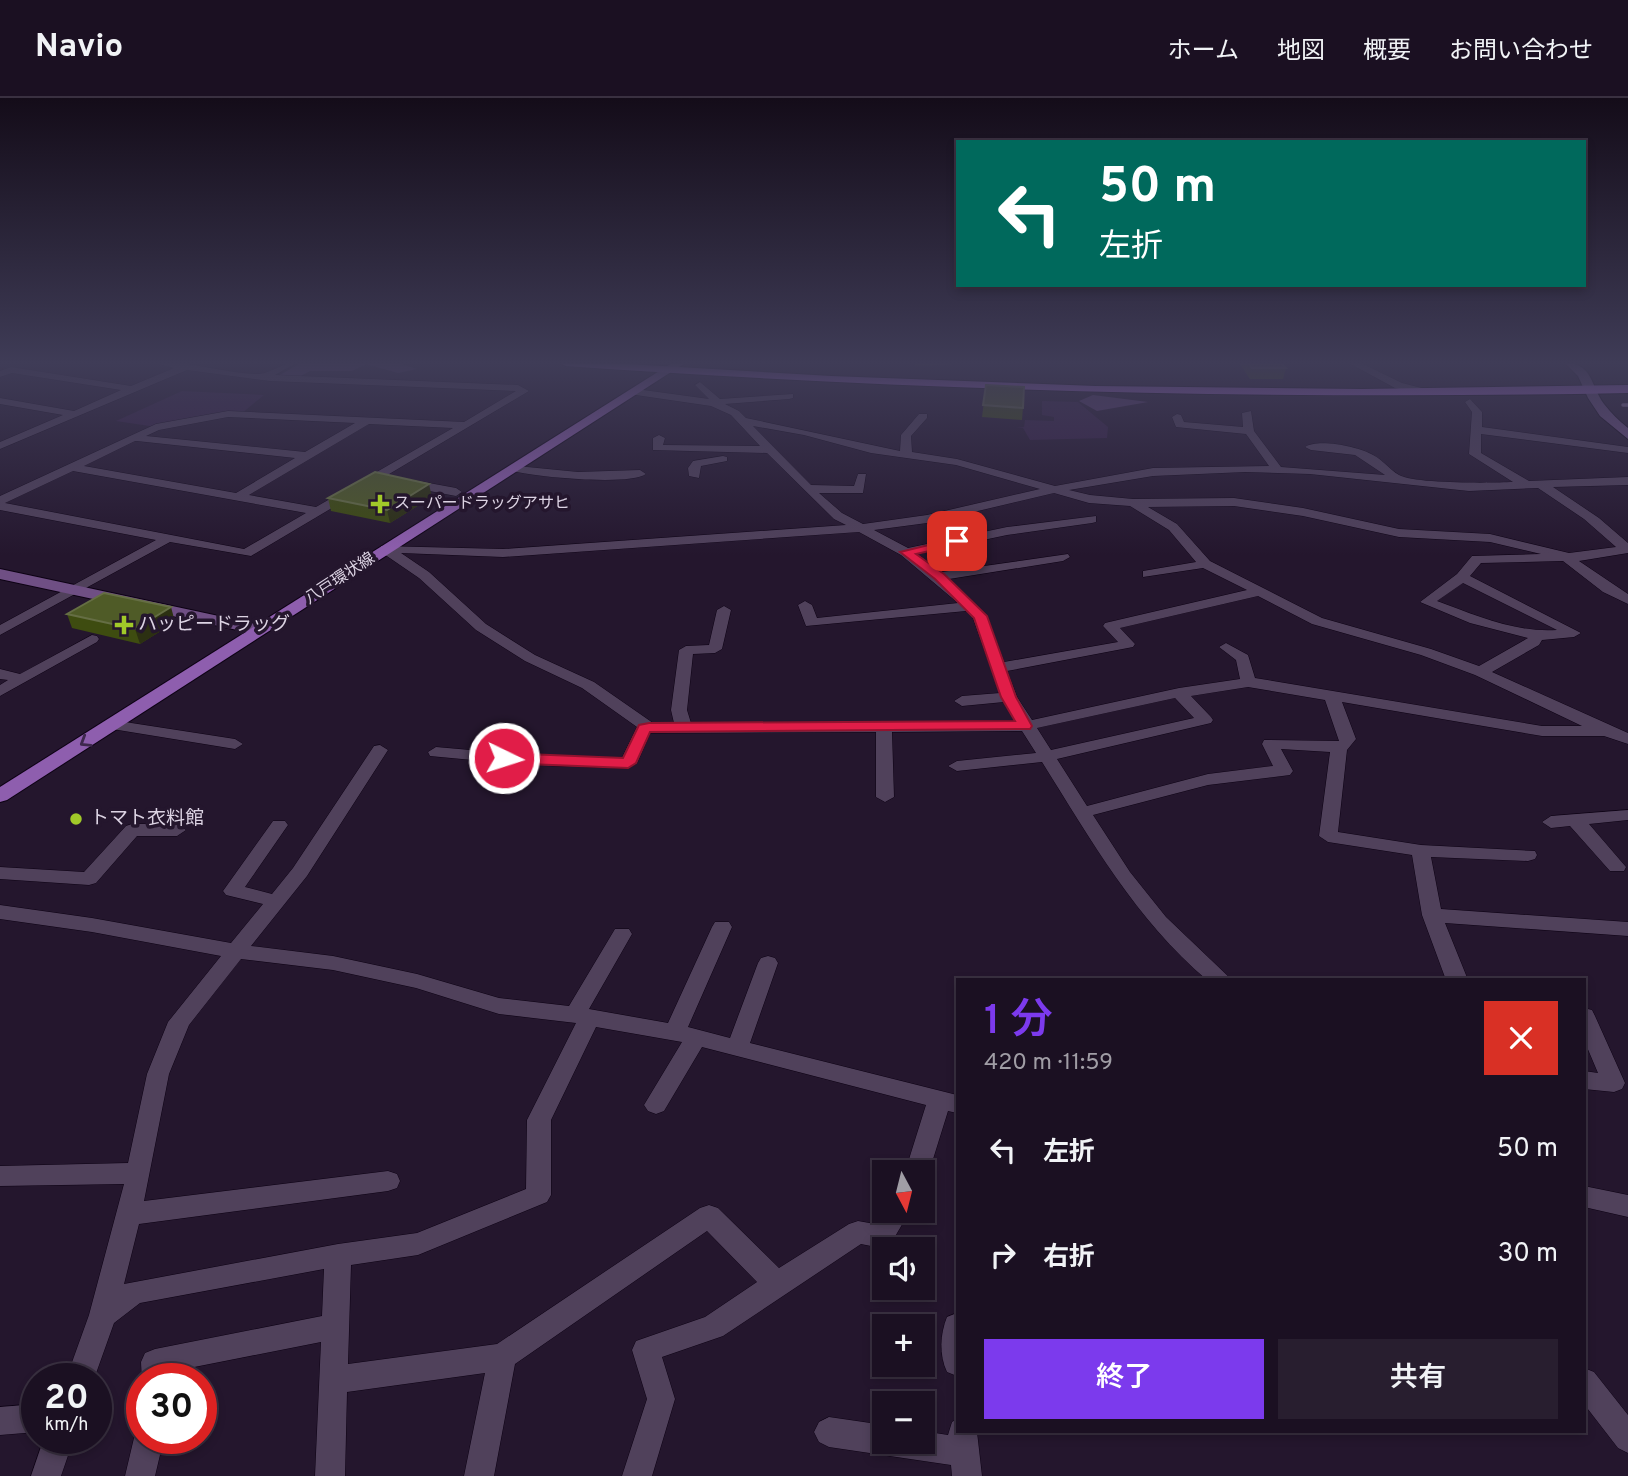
<!DOCTYPE html>
<html lang="ja">
<meta charset="utf-8">
<style>
:root{--surface:#1b1022;--page:#281e2f;--text:#f1f3f6;--muted:#a09da5;--line:#393040;--accent:#7c3aed}
body{margin:0;font-family:Overpass,"Noto Sans JP",sans-serif;background:var(--page);color:var(--text);height:100vh;display:flex;flex-direction:column;font-size:26px;white-space:nowrap}
*{box-sizing:border-box;margin:0}
p{font-size:23px;color:var(--muted)}
.icon{flex:none;width:38px;height:38px;fill:none;stroke:currentColor;stroke-width:2;stroke-linecap:round;stroke-linejoin:round}
.map{position:relative;flex:1;overflow:hidden}
.side{position:absolute;left:956px;top:880px;width:630px;height:455px;display:flex;flex-direction:column;background:var(--surface);border-radius:0px;box-shadow:0 4px 10px #0003,0 0 0 2px var(--line)}
.side>*{flex:none}
.guide{position:absolute;left:956px;top:42px;width:630px;height:147px;border-radius:0px;box-shadow:0 4px 10px #0003,0 0 0 2px var(--line);background:#00695c;color:#fff;overflow:hidden}
.needle{width:46px;rotate:173deg}
.fabs{position:absolute;left:872px;top:1062px;display:grid;gap:14px}
.fabs a{display:grid;place-items:center;width:63px;height:63px;border-radius:0px;background:var(--surface);box-shadow:0 4px 10px #0003,0 0 0 2px var(--line);font-size:35px}
.speed{position:absolute;left:21px;top:1265px;display:flex;gap:14px;font-size:35px;font-weight:700;text-align:center}
.speed>*{display:grid;place-content:center;width:91px;height:91px;border-radius:50%;background:var(--surface);box-shadow:0 4px 10px #0003,0 0 0 2px var(--line);line-height:1}
.speed small{font-size:18px;font-weight:400}
.speed .limit{border:10px solid #d22;background:#fff;color:#111}
.pin{position:absolute;display:grid;place-items:center;width:60px;height:60px;color:#fff;margin:-30px;border-radius:14px;box-shadow:0 4px 10px #0006}
.me{position:absolute;width:77px;margin:-38px;rotate:94deg;stroke-linejoin:round;filter:drop-shadow(0 0 5px #0008)}
.turn{display:flex;align-items:center;gap:24px;height:147px;padding:0 28px;font-size:32px}
.turn .icon{width:91px;height:91px;stroke-width:2.5}
.turn b{display:block;font-size:49px;line-height:60px}
.round{display:grid;place-items:center;flex:none;width:74px;height:74px;border-radius:0px;background:var(--page)}
.overview{display:flex;align-items:center;justify-content:space-between;height:119px;padding:0 28px}
h1{font-size:42px;font-weight:600;line-height:52px;color:var(--accent)}
.action{display:flex;gap:14px;margin-top:auto;padding:14px 28px}
.action a{flex:1;height:80px;border-radius:0px;background:var(--accent);color:#fff;font-size:28px;font-weight:600;line-height:80px;text-align:center}
.action a+a{background:var(--page);color:var(--text)}
ul{padding:0;list-style:none}
li{display:flex;align-items:center;gap:21px;height:105px;padding:0 28px}
li div{flex:1}
li b{display:block;font-size:26px}
li em{font-style:normal}
header{display:flex;align-items:center;gap:42px;box-sizing:border-box;height:98px;padding:0 35px;background:var(--surface);border-bottom:2px solid var(--line)}
header strong{font-size:33px}
nav{display:flex;gap:38px;margin-inline-start:auto;font-size:24px}
.map>svg:first-child{display:block}
.green{fill:#361e45}
.forest{fill:#5a3c6f}
.lines{fill:none;stroke-linecap:round;stroke-linejoin:round}
.stream{stroke:#9077a1;stroke-width:3.5}
.street-casing{stroke:#0d0214;stroke-width:1}
.secondary-casing{stroke:#0d0214;stroke-width:2}
.primary-casing{stroke:#0d0214;stroke-width:2}
.highway-casing{stroke:#0d0214;stroke-width:2}
.street{fill:#50415b;fill-rule:evenodd}
.secondary{fill:#6f4f84;fill-rule:evenodd}
.primary{fill:#8e5eae;fill-rule:evenodd}
.highway{fill:#b771e5;fill-rule:evenodd}
.wall{fill:#3e4c10}
.shaded-wall{fill:#2c3012}
.building{fill:#4f5b27;stroke:#656e44;stroke-width:2}
.oneway{stroke:#3e284d}
.route{fill:#e11d48;stroke:#92132f;stroke-width:2}
.poi-dot{fill:#a1c929;stroke:#24162d;stroke-width:2.5}
.labels{text-anchor:middle;dominant-baseline:central;stroke-width:7;stroke-linejoin:round;paint-order:stroke}
.far-poi-label{font-size:16px;fill:#dcd3e3;stroke:#24162d;text-anchor:start}
.far-street-label{font-size:16px;fill:#dcd3e3;stroke:#24162d}
.poi-label{font-size:19px;fill:#dcd3e3;stroke:#24162d;text-anchor:start}
</style>
<header>
<strong>Navio</strong>
<nav><a>ホーム</a><a>地図</a><a>概要</a><a>お問い合わせ</a></nav>
</header>
<div class="map">
<svg width="1628" height="1378" viewBox="0 0 1628 1378">
<rect width="100%" height="100%" fill="#24162d"/>
<g class="green">
<polygon points="182,293 264,297 241,316 156,329 116,323"/>
<polygon points="1042,303 1078,304 1108,329 1107,340 1030,342 1023,330 1015,330 1024,329 1025,322 1054,323 1054,319 1042,317"/>
</g>
<g class="forest">
<polygon points="301,265 398,265 417,271 398,275 366,266 352,273 310,273 299,279 278,278"/>
<polygon points="1093,297 1148,304 1097,313 1079,303"/>
</g>
<g class="lines">
<polyline class="stream" points="1623,307 1628,307"/>
<defs>
<g id="street">
<path d="M155,265c35,-3 69,11 104,11 13,-1 21,-11 37,-11l-21,12 243,10 11,6 -278,165 -81,-14 -170,93v-10l156,-85 -156,-30v-14l156,-72 72,-13 236,11 52,-31 -246,-10 -83,-11 -187,79v-7l63,-27 -63,-11v-6l74,13 47,-21 -109,-17 -12,4v-6l11,-4 120,19 43,-18zM228,319l127,6 -50,29 -159,-16 13,-6zM369,326l84,4 -137,79 -67,-12zM135,343h2l158,17 -59,35 -152,-27zM73,373l233,42 -62,36 -239,-46z"/>
<polygon points="1349,265 1361,265 1402,285 1437,294 1432,297 1395,290"/>
<path d="M700,284l20,17 73,-5v4l-4,1 -64,5 14,7 7,7 154,33 1,-16 18,-21h8v4l-16,18 1,16 45,7 98,27 98,-18 116,-2 -23,-32 -70,-7 -4,-10 5,-3 4,1 3,7 59,5 -1,-14 9,-2 3,20 27,36 104,8 -30,-20 -44,-5 -6,-3c13,-9 55,0 68,8 10,5 17,15 26,20 15,9 94,8 114,7l-44,-28 3,-42 -7,-10 5,-3 12,13v15l146,20v6l-147,-19v19l48,28 99,-4v8l-75,2 46,31 29,25v10l-49,8 49,33v10l-25,-12 -40,-31 -82,2 -11,13 111,57 -7,4 -32,3 -3,5 -47,27 136,61v11l-24,-8h-62l-200,-34 14,37 -9,11 -9,82 83,13 114,6 2,4 -2,4 -7,2 -97,-4 10,52 187,13v14l-183,-13 23,57h-22l-24,-65 -10,-60 -84,-13 -9,-6 11,-84 -49,-3 12,22 -3,4 -82,10 -115,30 37,57 36,45 66,63h-25c-71,-60 -116,-140 -165,-218l-85,9 -9,-5 9,-5 79,-8 -14,-22 -130,1 2,65 -9,5 -9,-5v-65l-226,1 -13,30 -9,5 -101,-3 -97,-9 -2,-4 8,-5 91,8 95,3 15,-31 -55,-39 -57,-27 -49,-31 -57,-52 -38,-26v-6l122,3 343,-24 -12,-6 -67,-66 -114,-3v-12l6,-3 6,3 -2,7 97,1 -29,-31 -20,-9 -75,-11 -5,-3 5,-3 73,10 -14,-14zM753,328l51,9 67,18 85,12 84,24 -113,26 -64,9 -21,-11 -23,-20h44l3,-19h-8l-4,12 -43,-1zM1245,374l65,2 159,17 69,-3 46,31 32,28 -47,6 -79,-19 -91,-5 -96,-21 -69,-10 -101,1 -43,-4 -21,-5 84,-14zM1054,395l35,10 41,3 39,24 27,32 -53,9v6l60,-9 44,22 -142,33 -2,3 15,16 -114,20 -17,-46 -38,-37 114,-18 7,-4 -2,-3 -126,18 -25,-18 90,-19 85,-12 4,-1v-6l-89,11 -99,21 -34,-18 53,-7zM1234,408l69,10 96,21 91,5 51,12 -69,2 -15,18 -37,28 50,21 58,15 -49,28 -48,-17 -109,-31 -112,-57 -33,-37 -29,-17zM859,434l42,23 57,48 -141,15 -5,-13 -7,-4 -7,4 8,21 160,-15 7,7 27,75 -38,3 -8,5 8,5 42,-4 12,19 -325,2 -4,-13 6,-56 22,-1 7,-4 9,-39 -7,-4 -7,4 -8,35 -23,1 -7,4 -8,60 3,13h-21l-59,-41 -59,-27 -49,-31 -57,-52 -28,-19 102,4zM1463,485l94,47c-41,3 -82,-15 -120,-29zM1258,498l54,28 109,31 54,20 107,51h-40l-287,-48 -7,-23 -22,-12 -7,4 17,13 4,19 -61,9 -147,32 -15,-23 -10,-26 126,-24 2,-3 -15,-16zM1248,589l77,13 14,41 -75,-1 -2,4 11,22 -65,8 -121,32 -30,-47 154,-36 2,-3 -2,-3 -20,-21zM1175,600l19,20 -143,32 -14,-22z"/>
<polygon points="723,358 727,359 727,363 701,368 699,380 689,378 688,370 693,363"/>
<path d="M517,368l61,6 62,-2 6,4c-17,12 -110,3 -133,-3v-4z"/>
<polygon points="407,381 456,390 462,394 456,398 403,388 401,385"/>
<polygon points="92,537 97,538 99,541 97,544 0,598 0,587 8,582 0,581 0,571 20,576"/>
<polygon points="112,622 235,641 243,646 235,651 106,630 104,627"/>
<path d="M380,647l8,5 -81,126 -56,70 82,10 84,18 82,24 70,8 46,-77h14l3,5 -43,75 79,14 44,-96 3,-5h14l3,5 -44,100 42,11 28,-75 3,-5 7,-2 7,2 3,5 -28,80 207,52v18l-9,-2 -19,61 -7,8v-8h-17l21,-67 -224,-58 -38,64 -8,3 -8,-3 -4,-6 38,-63 -86,-15 -45,93v75l-4,7 -129,53 -67,10 -3,99 149,-20 203,-136 9,-3 9,3 61,60 70,-44 9,-3 17,3 9,-14 26,1 -20,34 -9,3 -20,-4 -138,92 -61,21 13,42 -23,77h-30l25,-77 -15,-49 4,-9 69,-24 52,-35 -50,-51 -192,133 -21,112h-30l21,-103 -138,19 -2,84h-30l6,-134 -152,30v7h-27v2l-1,-19 4,-9 10,-4 167,-33 2,-47 -184,34 -26,20 -20,56h-28l23,-64 35,-131 -124,2v-20l128,-3 19,-89 21,-52 53,-66 -129,-24 -92,-13v-14l92,13 139,25 32,-39 -37,-9 -3,-4 50,-70h12l3,4 -43,62 27,7 21,-26 81,-122zM241,861l92,11 83,18 83,26 77,9 -49,97 -1,69 -109,44 -79,11 -214,40 15,-60 249,-33 9,-3 3,-7 -3,-7 -9,-3 -244,30 25,-127 20,-49z"/>
<polygon points="1628,712 1628,722 1589,726 1626,769 1624,773 1610,773 1570,728 1551,730 1542,724 1551,718"/>
<polygon points="132,726 177,726 186,732 177,738 137,738 96,785 89,787 0,781 0,769 84,774 126,728"/>
<polygon points="1584,910 1592,912 1595,918 1625,985 1622,991 1614,994 1584,991 1584,973 1598,975 1584,942"/>
<polygon points="1584,1088 1628,1097 1628,1119 1584,1109"/>
<path d="M957,1215v63l-10,-4c-8,-17 -7,-38 0,-55z"/>
<polygon points="1584,1270 1594,1274 1628,1317 1628,1355 1618,1350 1584,1306"/>
<polygon points="37,1306 37,1334 0,1337 0,1309"/>
<polygon points="829,1319 884,1327 884,1344 922,1344 922,1333 948,1337 952,1324 957,1321 957,1334 977,1334 982,1378 952,1378 951,1367 829,1349 819,1344 814,1334 819,1324"/>
<polygon points="142,1328 142,1340 164,1340 155,1378 125,1378 134,1340"/>
<polygon points="44,1340 74,1340 61,1378 31,1378"/>
</g>
<g id="secondary">
<path d="M1565,265c28,0 25,22 39,41 7,9 15,17 24,24v11l-28,-23 -12,-18 -10,-22z"/>
<polygon points="0,471 261,527 270,532 261,537 0,481"/>
</g>
<polygon id="primary" points="672,265 685,265 7,702 0,704 0,689"/>
<path id="highway" d="M560,265h50l221,13 265,10 266,3 266,-4v8c-355,7 -708,-2 -1062,-27z"/>
</defs>
<use href="#street" class="street-casing"/>
<use href="#secondary" class="secondary-casing"/>
<use href="#primary" class="primary-casing"/>
<use href="#highway" class="highway-casing"/>
<use href="#street" class="street"/>
<use href="#secondary" class="secondary"/>
<use href="#primary" class="primary"/>
<use href="#highway" class="highway"/>
</g>
<g class="wall">
<polygon points="914,265 981,265 916,268"/>
<polygon points="1239,265 1281,265 1286,270 1283,281 1250,281"/>
<polygon points="986,287 1023,310 1022,322 982,319"/>
<polygon points="432,399 390,425 331,413 328,400"/>
<polygon points="67,516 175,524 140,546 72,530"/>
</g>
<g class="shaded-wall">
<polygon points="429,386 432,399 390,425 387,412"/>
<polygon points="171,509 175,524 140,546 135,531"/>
</g>
<g class="building">
<polygon points="1249,265 1281,265 1286,270 1252,270"/>
<polygon points="986,287 1024,289 1023,310 983,307"/>
<polygon points="375,374 429,386 387,412 328,400"/>
<polygon points="104,495 171,509 135,531 67,516"/>
</g>
<defs><path id="oneway-chevron" d="M-2-3.5L2.5 0L-2 3.5" fill="none" stroke-width="1.6" stroke-linecap="round" stroke-linejoin="round" transform="scale(1.75)"/></defs>
<use class="oneway" href="#oneway-chevron" transform="translate(85 644) rotate(148)"/>
<linearGradient id="sky" x2="0" y2="1"><stop stop-color="#140c19"/><stop offset="0.58" stop-color="#3f3c57"/><stop offset="1" stop-color="#3f3c57" stop-opacity="0"/></linearGradient>
<rect width="1628" height="457" fill="url(#sky)"/>
<polygon class="route" points="957,440 961,441 961,446 916,456 944,476 987,518 1016,599 1032,628 1030,631 650,634 636,665 628,670 504,665 497,660 504,655 623,660 639,627 649,625 1015,623 1001,599 974,520 935,481 900,454"/>
<g class="poi-dot">
<path d="M376.5 395.5h7v7h7v7h-7v7h-7v-7h-7v-7h7z"/>
<path d="M120.5 516.5h7v7h7v7h-7v7h-7v-7h-7v-7h7z"/>
<circle cx="76" cy="721" r="7"/>
</g>
<g class="labels">
<g class="far-poi-label">
<text x="394" y="406">スーパードラッグアサヒ</text>
</g>
<g class="far-street-label">
<text transform="translate(340 481) rotate(-33)">八戸環状線</text>
</g>
<g class="poi-label">
<text x="138" y="527">ハッピードラッグ</text>
<text x="90" y="721">トマト衣料館</text>
</g>
</g>
</svg>
<div class="fabs">
<a><svg class="needle" viewBox="-14 -14 28 28"><path d="M0-13l5 13h-10z" fill="#e53935"/><path d="M0 13l5-13h-10z" fill="#a09da5"/></svg></a>
<a><svg class="icon" aria-label="sound" viewBox="0 0 24 24"><path d="M4 9h4l5-4v14l-5-4H4zM17 9q2 3 0 6"/></svg></a>
<a>+</a>
<a>−</a>
</div>
<div class="speed"><div>20<small>km/h</small></div><div class="limit">30</div></div>
<div class="pin" style="left:957px;top:443px;background:#d93025"><svg class="icon" aria-label="arrive" viewBox="0 0 24 24"><path d="M6 21V4h12l-3 4 3 4H6"/></svg></div>
<svg class="me" style="left:504px;top:660px" viewBox="-20 -20 40 40"><circle r="17" fill="#e11d48" stroke="#fff" stroke-width="3"/><path d="M0-11L8 9 0 5-8 9z" fill="#fff"/></svg>
<div class="guide">
<div class="turn"><svg class="icon" aria-label="left" viewBox="0 0 24 24"><path d="M17 20v-9H6M10 6l-5 5 5 5"/></svg><div><b>50 m</b>左折</div></div>
</div>
<section class="side">
<div class="overview"><div><h1>1 分</h1><p>420 m · 11:59</p></div><a class="round" style="background:#d93025;color:#fff"><svg class="icon" aria-label="close" viewBox="0 0 24 24"><path d="M6 6l12 12M18 6L6 18"/></svg></a></div>
<ul>
<li><svg class="icon" aria-label="left" viewBox="0 0 24 24"><path d="M17 20v-9H6M10 6l-5 5 5 5"/></svg><div><b>左折</b></div><em>50 m</em></li>
<li><svg class="icon" aria-label="right" viewBox="0 0 24 24"><path d="M7 20v-9h11M14 6l5 5-5 5"/></svg><div><b>右折</b></div><em>30 m</em></li>
</ul>
<div class="action"><a>終了</a><a>共有</a></div>
</section>
</div>
